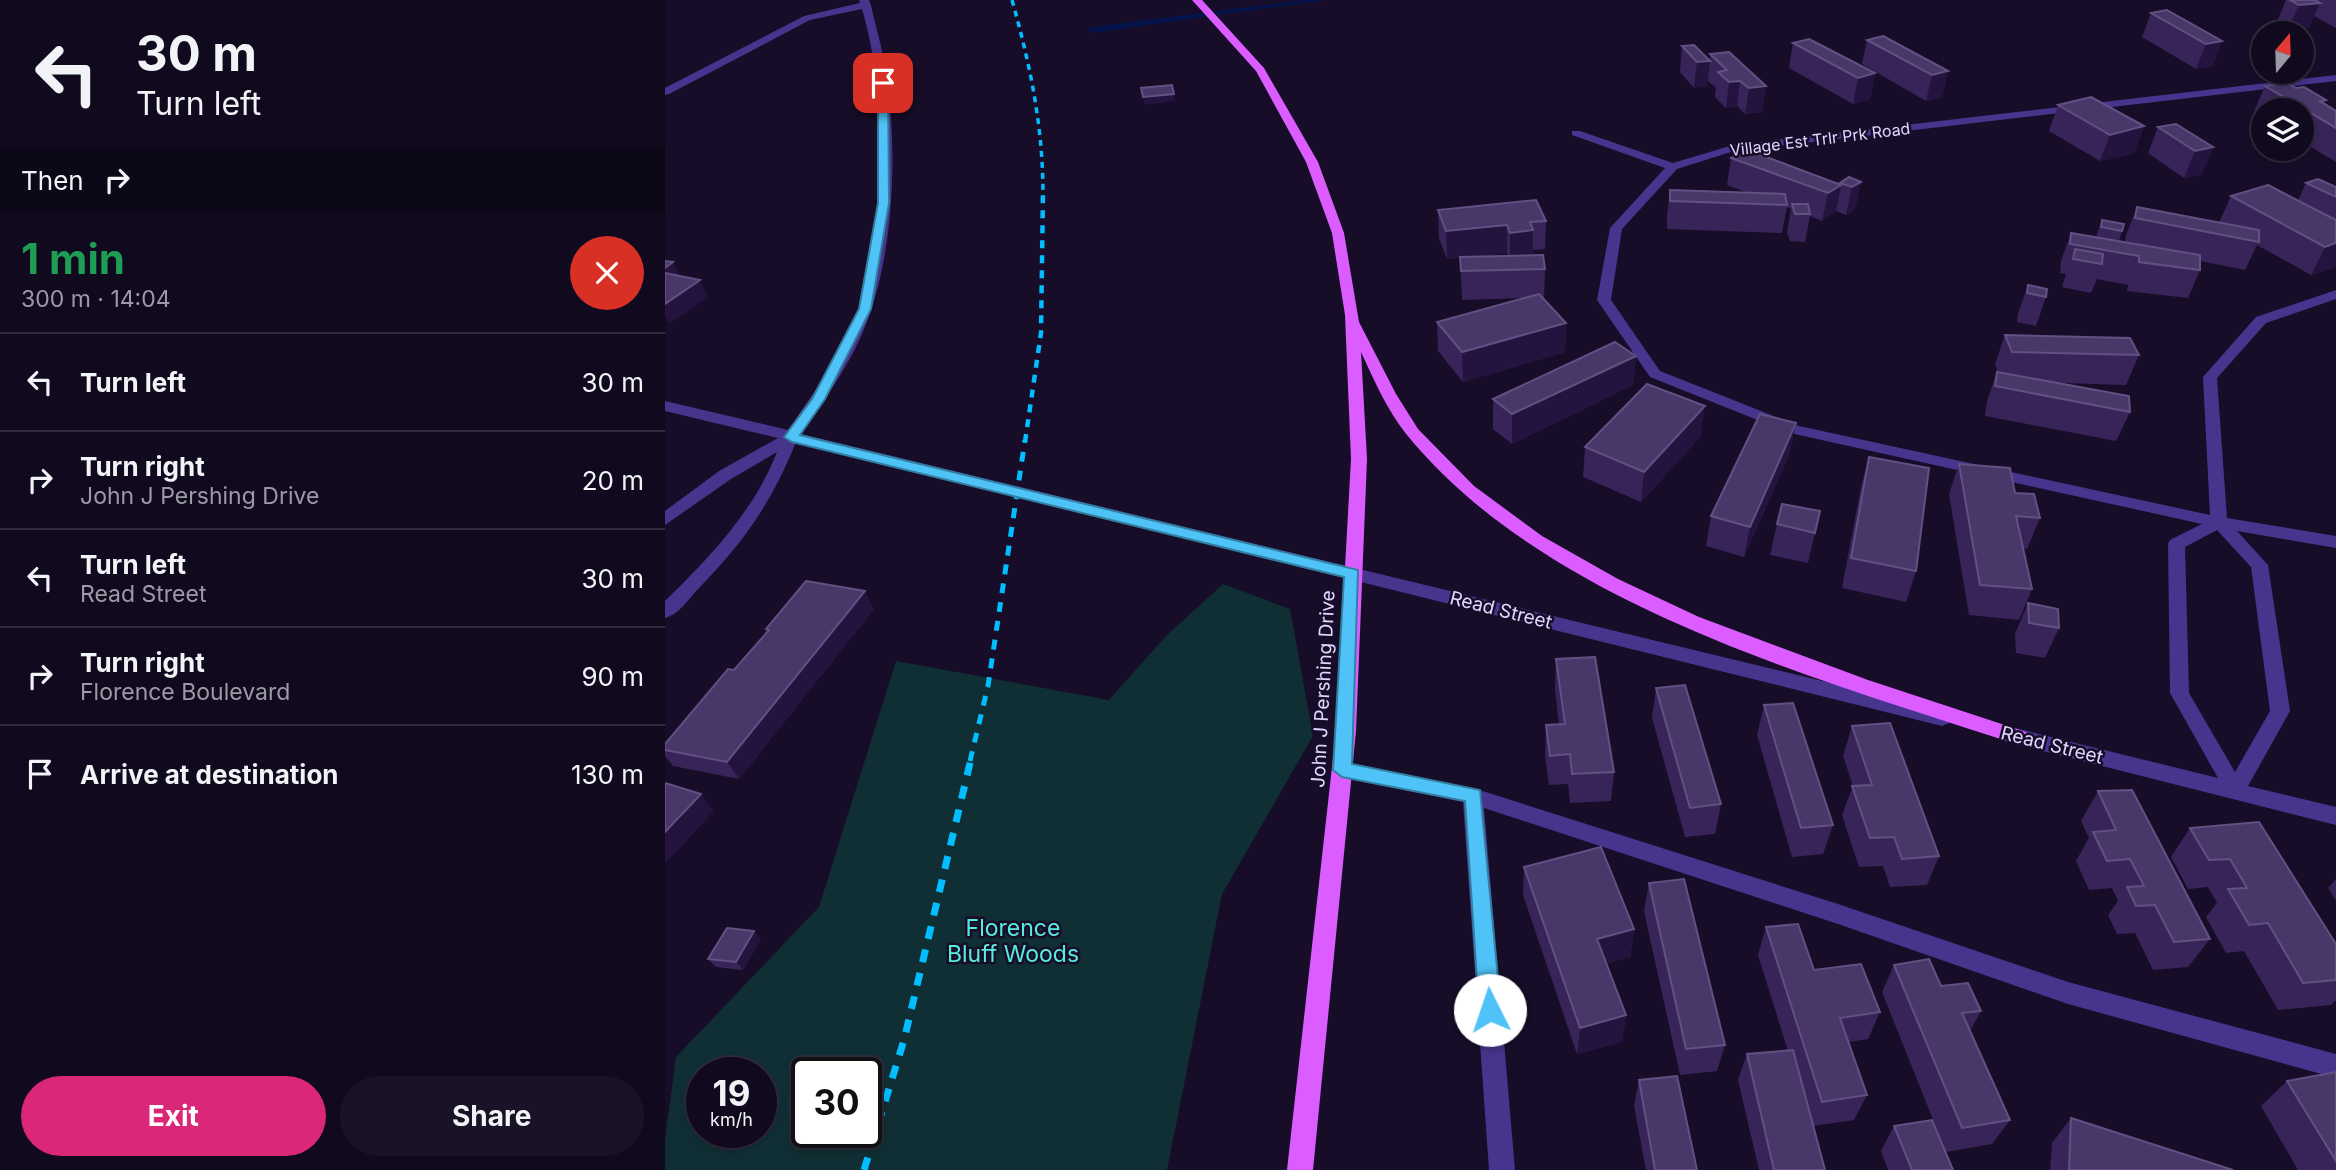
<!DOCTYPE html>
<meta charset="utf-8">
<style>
:root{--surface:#110a1f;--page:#1a1328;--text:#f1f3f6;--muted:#9c9aa4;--line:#302b3d;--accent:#db2777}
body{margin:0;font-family:Inter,sans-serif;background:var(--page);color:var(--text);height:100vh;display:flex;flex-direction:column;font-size:26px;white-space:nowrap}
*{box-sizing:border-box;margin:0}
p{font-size:23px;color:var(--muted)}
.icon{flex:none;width:38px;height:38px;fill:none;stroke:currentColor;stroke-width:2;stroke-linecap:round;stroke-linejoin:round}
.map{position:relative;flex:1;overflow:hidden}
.panel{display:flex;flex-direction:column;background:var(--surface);width:665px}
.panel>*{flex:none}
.hud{background:#110a1f;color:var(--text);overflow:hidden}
.needle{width:46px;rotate:19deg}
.controls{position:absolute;left:1586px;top:21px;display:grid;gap:14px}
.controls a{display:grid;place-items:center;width:63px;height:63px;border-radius:50%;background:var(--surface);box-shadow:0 4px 10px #0003,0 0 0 2px var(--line);font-size:35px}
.speed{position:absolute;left:21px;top:1057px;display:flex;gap:14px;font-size:35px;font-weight:700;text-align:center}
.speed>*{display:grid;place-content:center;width:91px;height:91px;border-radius:50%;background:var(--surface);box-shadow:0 4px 10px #0003,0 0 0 2px var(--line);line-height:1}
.speed small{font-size:18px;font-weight:400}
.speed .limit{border:4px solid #111;border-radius:10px;background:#fff;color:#111}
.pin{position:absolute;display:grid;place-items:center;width:60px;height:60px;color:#fff;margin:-30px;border-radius:14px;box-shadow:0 4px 10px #0006}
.me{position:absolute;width:77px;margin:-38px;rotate:356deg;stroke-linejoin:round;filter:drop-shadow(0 0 5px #0008)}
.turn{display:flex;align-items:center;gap:24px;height:147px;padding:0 21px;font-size:32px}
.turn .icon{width:91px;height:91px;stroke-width:2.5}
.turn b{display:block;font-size:49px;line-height:60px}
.then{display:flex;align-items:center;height:66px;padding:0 21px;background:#0003;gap:14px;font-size:26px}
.round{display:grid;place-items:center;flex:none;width:74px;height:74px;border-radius:37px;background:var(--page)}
.summary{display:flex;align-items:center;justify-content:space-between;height:119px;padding:0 21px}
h1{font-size:42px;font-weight:700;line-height:52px;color:#1e9e55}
.button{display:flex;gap:14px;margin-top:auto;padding:14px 21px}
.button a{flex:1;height:80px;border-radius:42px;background:var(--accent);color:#fff;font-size:28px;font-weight:700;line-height:80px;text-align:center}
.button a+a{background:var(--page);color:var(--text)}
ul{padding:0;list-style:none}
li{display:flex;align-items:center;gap:21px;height:98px;padding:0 21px;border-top:2px solid var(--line)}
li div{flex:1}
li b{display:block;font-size:26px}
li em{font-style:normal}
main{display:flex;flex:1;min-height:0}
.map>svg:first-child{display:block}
.green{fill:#102f34;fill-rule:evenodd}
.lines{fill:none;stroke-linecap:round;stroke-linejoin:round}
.stream{fill:#05134b;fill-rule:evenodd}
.minor{fill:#46348d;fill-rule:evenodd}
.major{fill:#dc5dff;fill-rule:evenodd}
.rail-far3{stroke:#02bdff;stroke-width:3.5;stroke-dasharray:6 5;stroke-linecap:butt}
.rail-far2{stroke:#02bdff;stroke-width:4.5;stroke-dasharray:8 7;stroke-linecap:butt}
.rail-far1{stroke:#02bdff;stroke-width:5;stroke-dasharray:10 9;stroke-linecap:butt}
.rail{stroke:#02bdff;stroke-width:7;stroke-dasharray:13 11;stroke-linecap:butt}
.wall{fill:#382459;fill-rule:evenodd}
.shaded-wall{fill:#23133e}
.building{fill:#4a376a;stroke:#625082;stroke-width:2}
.route{fill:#4fc3f7;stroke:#337fa1;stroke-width:2}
.labels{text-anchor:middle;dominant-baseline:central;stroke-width:5;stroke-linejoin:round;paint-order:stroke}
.far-street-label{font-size:16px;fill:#e1d6ff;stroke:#170d29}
.street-label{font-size:19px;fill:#e1d6ff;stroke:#170d29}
.near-park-label{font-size:23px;fill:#55ecde;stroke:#170d29}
</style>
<main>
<section class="panel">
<div class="hud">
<div class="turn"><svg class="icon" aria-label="left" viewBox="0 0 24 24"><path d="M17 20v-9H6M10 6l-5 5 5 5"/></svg><div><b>30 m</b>Turn left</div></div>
<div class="then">Then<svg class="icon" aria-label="right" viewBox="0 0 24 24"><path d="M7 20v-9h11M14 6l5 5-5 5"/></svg></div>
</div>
<div class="summary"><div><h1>1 min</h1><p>300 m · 14:04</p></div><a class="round" style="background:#d93025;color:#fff"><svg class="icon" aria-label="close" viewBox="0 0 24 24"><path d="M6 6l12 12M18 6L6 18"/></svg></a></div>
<ul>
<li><svg class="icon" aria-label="left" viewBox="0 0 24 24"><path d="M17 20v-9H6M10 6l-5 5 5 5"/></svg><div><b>Turn left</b></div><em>30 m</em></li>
<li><svg class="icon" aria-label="right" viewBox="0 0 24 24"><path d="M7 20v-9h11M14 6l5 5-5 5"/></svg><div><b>Turn right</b><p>John J Pershing Drive</p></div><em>20 m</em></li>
<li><svg class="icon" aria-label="left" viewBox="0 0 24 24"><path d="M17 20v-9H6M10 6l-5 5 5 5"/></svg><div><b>Turn left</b><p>Read Street</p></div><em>30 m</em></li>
<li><svg class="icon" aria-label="right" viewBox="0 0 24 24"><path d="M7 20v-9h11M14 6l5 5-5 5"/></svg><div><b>Turn right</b><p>Florence Boulevard</p></div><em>90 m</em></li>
<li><svg class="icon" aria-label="arrive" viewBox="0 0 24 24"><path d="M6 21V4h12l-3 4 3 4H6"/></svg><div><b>Arrive at destination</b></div><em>130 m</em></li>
</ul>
<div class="button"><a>Exit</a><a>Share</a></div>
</section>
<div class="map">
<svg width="1671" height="1170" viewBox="0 0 1671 1170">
<rect width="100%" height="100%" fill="#170d29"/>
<path class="green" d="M558,584l67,25 23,127 -91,158 -55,276h-502v-30l11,-83 143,-150 77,-246 213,39 57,-64zM37,1073h59v59h-59zM142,1073h59v59h-59z"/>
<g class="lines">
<polygon class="stream" points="638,0 661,0 427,33 423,30 427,27"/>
<g class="minor">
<path d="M194,0h10l2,5c4,20 11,41 14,62 13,76 10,179 -17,252 -15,42 -42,78 -67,115l1141,276 7,3 3,5 -3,5 -7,3 -1146,-284c-25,62 -52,100 -99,148 -9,10 -19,25 -32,28v-17c45,-44 89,-90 112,-149l-46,27 -66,46v-14l54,-40 59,-33 -113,-27v-10l123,29c24,-35 50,-69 66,-109 34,-86 34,-225 8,-312l-52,11 -141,74 -4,1v-7l139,-72 56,-13z"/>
<path d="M1671,75v6l-602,70 -57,18 -55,60 -11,71 49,71 139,55 411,89 -7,-138 53,-60 80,-27v9l-70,24 -49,55 10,140 109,18v12l-99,-17 31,34 22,146 -42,75 88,21v18l-329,-83 -7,-3 -3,-5 3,-5 7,-3 211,52 -48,-85 -2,-149 2,-4 32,-16 -412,-91 -140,-56 -53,-77 13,-72 55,-60 -93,-33v-4h8l93,32 60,-18zM1552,530l34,37 19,144 -35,61 -46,-79 -4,-146z"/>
<polygon points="677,762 808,788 1173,904 1403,982 1671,1054 1671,1078 1403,1004 1173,924 819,808 850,1170 824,1170 798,802 670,776 667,770 670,764"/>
</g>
<path class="major" d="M527,0h10l62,68 54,94 26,71 15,89 37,72 22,35 56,57 68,50 76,43 81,38 169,63 158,52 3,5 -3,5 -7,3c-203,-67 -472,-139 -612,-310 -20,-25 -33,-55 -46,-83l6,107 -11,272 -43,439h-26l49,-439 15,-272 -6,-144 -13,-82 -26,-71 -50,-91z"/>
<path class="rail-far3" d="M347,0c18,64 31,126 31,194"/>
<polyline class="rail-far2" points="360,442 376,333 378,192"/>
<polyline class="rail-far1" points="305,761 323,686 360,440"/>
<polyline class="rail" points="199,1170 239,1040 306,759"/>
</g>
<g class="wall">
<polygon points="1621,0 1671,0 1671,28 1649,16 1644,27 1623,29 1612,22"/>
<polygon points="1486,13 1557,41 1548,66 1531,69 1477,37"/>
<polygon points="1202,40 1283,71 1277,97 1261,101 1197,64"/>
<polygon points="1128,43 1210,73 1205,99 1188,104 1124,68"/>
<polygon points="1017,46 1045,61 1045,54 1101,86 1097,112 1080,114 1072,106 1061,108 1050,97 1051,88 1042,80 1042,86 1029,88 1015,72"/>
<polygon points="1600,86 1631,88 1661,100 1659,104 1671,111 1671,162 1636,141 1636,110 1598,110 1598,117 1589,111"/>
<polygon points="1393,105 1479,126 1469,153 1435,161 1384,131"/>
<polygon points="1493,127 1548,147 1537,174 1519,178 1483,153"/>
<polygon points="1066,158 1174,184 1196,182 1190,209 1181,215 1171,211 1157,221 1145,216 1140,242 1125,241 1122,232 1126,209 1122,207 1117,233 1002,229 1002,217 1005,190 1083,193 1062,185"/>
<polygon points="1641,183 1671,187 1671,267 1646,275 1592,245 1580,270 1535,261 1535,270 1523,298 1462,291 1463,285 1432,279 1426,293 1397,287 1401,274 1395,273 1396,261 1406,233 1431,237 1437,220 1457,231 1454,241 1460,242 1461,235 1472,207 1554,223 1566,196 1633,200"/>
<path d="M773,210l108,11 -1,28 -12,1v5l12,14 -1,28h-2l24,26 -1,29 -102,30 -25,-31 -1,-29 87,-24 -62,2 -2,-42 -13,1 -8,-21zM842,253l1,3 -42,1z"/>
<polygon points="1363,285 1381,297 1371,326 1352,322 1353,314"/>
<polygon points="1340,335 1474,355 1461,385 1396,383 1465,412 1451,441 1320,416 1322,401 1332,372 1333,372 1330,364"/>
<polygon points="971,356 968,385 847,444 828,429 828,399"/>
<polygon points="1036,436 976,502 918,477 920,447"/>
<polygon points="1125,453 1079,557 1041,546 1046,516"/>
<polygon points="1204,457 1251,571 1241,602 1177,588 1196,487"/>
<polygon points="1294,464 1350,493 1375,518 1362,549 1358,548 1367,589 1354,620 1304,615 1284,494"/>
<polygon points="1155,511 1143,563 1105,555 1112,524"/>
<polygon points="1363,603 1394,628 1380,658 1351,653 1350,634"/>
<polygon points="209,609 74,779 8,766 0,756 0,744 69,670 102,632 101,629"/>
<polygon points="891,659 949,772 946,801 905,803 903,784 884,785 880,755 881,725 894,725 890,689"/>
<polygon points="991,688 1056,804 1050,834 1020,837 987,718"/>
<polygon points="1099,705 1168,825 1158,854 1127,857 1092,735"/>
<polygon points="1187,726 1274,856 1262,885 1225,887 1218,866 1194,867 1177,815 1188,786 1178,756"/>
<polygon points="1433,791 1545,939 1523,967 1488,970 1470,933 1452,934 1443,915 1453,901 1447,888 1424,890 1411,861 1424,838 1416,821"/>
<polygon points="1525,828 1671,944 1671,1000 1666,1005 1613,1010 1579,951 1561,953 1541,917 1552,903 1543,887 1523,889 1506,857"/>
<polygon points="859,867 969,929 965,957 941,963 961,1015 957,1042 912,1054 858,895"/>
<polygon points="1671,879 1671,901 1663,888"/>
<polygon points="984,883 1060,1045 1052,1071 1015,1075 979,911"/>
<polygon points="1101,927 1149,970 1215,1012 1203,1039 1183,1042 1202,1095 1189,1120 1148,1126 1160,1170 1094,1170 1073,1080 1082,1054 1123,1051 1093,955"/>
<polygon points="96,939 78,970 51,967 43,959"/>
<polygon points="1229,965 1276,986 1316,1011 1305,1031 1345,1120 1327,1144 1281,1152 1217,992"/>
<polygon points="1671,1072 1671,1170 1633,1170 1596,1106 1622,1081"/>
<polygon points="974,1080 1032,1170 981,1170 969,1106"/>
<polygon points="1406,1118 1568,1170 1385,1170 1387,1143"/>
<polygon points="1229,1126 1288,1170 1223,1170 1216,1151"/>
</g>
<g class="shaded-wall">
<polygon points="1655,3 1644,27 1623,29 1634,5"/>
<polygon points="1557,41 1548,66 1531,69 1541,44"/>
<polygon points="1045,61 1042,86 1029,88 1032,62"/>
<polygon points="1283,71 1277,97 1261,101 1267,75"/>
<polygon points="1210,73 1205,99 1188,104 1193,78"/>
<polygon points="1075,81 1072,106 1061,108 1064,82"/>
<polygon points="1101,86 1097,112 1080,114 1084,88"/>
<polygon points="509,94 510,101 479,105 478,97"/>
<polygon points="1479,126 1469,153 1435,161 1445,135"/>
<polygon points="1548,147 1537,174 1519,178 1530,151"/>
<polygon points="1196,182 1190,209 1181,215 1187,187"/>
<polygon points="1176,185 1171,212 1157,221 1163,193"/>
<polygon points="842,225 842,253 782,259 781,231"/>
<polygon points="868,230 868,258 845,261 845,233"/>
<polygon points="1671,243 1671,267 1646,275 1660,247"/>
<polygon points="8,262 16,279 0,283 0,268"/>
<polygon points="35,280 43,297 4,324 0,316 0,304"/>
<polygon points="901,323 900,352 798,382 797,352"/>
<polygon points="971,356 968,385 847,444 847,414"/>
<polygon points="1040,406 1036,436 976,502 979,472"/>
<polygon points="1131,423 1125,453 1079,557 1085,527"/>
<polygon points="200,591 209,609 74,779 62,762"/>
<polygon points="36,794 49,811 0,864 0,832"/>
<polygon points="969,929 965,957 929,967 932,939"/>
<polygon points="89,931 96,939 78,970 71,962"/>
<polygon points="961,1015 957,1042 912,1054 915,1028"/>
</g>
<g class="building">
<polygon points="1625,0 1649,0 1655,3 1634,5"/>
<polygon points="1502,10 1557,41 1541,44 1486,13"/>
<polygon points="1218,36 1283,71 1267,75 1202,40"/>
<polygon points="1144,39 1210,73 1193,78 1128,43"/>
<polygon points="1029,45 1045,61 1032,62 1017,46"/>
<polygon points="1064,52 1101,86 1084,88 1075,81 1064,82 1053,72 1062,70 1045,54"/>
<polygon points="1621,83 1631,88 1639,87 1661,100 1655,101 1671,111 1671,128 1600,86"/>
<polygon points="507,85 509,94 478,97 476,88"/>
<polygon points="1426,97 1479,126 1445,135 1393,105"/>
<polygon points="1511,124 1548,147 1530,151 1493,127"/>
<polygon points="1080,149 1176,185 1163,193 1066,158"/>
<polygon points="1184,177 1196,182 1187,187 1175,183"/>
<polygon points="1653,179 1671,187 1671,197 1641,183"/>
<polygon points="1603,185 1671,220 1671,243 1660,247 1566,196"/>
<polygon points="1005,190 1120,194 1122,205 1005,201"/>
<polygon points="871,200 881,221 865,222 868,230 845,233 842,225 781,231 773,210"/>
<polygon points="1127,204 1143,204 1145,214 1130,214"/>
<polygon points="1472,207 1594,230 1594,242 1470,218"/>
<polygon points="1437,220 1459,224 1457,231 1436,227"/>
<polygon points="1406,233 1535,255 1535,270 1474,262 1474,256 1405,244"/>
<polygon points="1410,249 1438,254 1437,264 1408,259"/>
<polygon points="878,255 880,269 796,271 795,257"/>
<polygon points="0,261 8,262 0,268"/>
<polygon points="0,273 35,280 0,304"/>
<polygon points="1363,285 1382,289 1381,297 1362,293"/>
<polygon points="874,294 901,323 797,352 772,322"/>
<polygon points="1340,335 1465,338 1474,355 1347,352"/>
<polygon points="950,342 971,356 847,414 828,399"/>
<polygon points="1332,372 1464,396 1465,412 1330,386"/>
<polygon points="982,384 1040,406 979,472 920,447"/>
<polygon points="1095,414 1131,423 1085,527 1046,516"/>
<polygon points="1204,457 1264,468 1251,571 1186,558"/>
<polygon points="1294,464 1345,468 1350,493 1369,494 1375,518 1351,516 1367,589 1315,585"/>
<polygon points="1117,504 1155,511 1150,533 1112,524"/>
<polygon points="141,581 200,591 62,762 0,750 0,744 63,669 69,670 104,630 101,629"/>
<polygon points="1363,603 1393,609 1394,628 1364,623"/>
<polygon points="930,657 949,772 907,774 905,754 885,756 881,725 900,724 891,659"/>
<polygon points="1020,685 1056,804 1025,808 991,688"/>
<polygon points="1128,703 1168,825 1136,828 1099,705"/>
<polygon points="1225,723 1274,856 1237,859 1229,837 1205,838 1187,786 1207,785 1187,726"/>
<polygon points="0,783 36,794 0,832"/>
<polygon points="1467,790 1545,939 1509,942 1490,905 1471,906 1462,887 1479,886 1465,859 1442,861 1428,832 1451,830 1433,791"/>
<polygon points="1594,822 1671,944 1671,980 1638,983 1603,923 1584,925 1563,889 1582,888 1565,859 1544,860 1525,828"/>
<polygon points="936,847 969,929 932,939 961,1015 915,1028 859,867"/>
<polygon points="1019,879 1060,1045 1021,1049 984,883"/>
<polygon points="1133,924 1149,970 1196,964 1215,1012 1175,1018 1202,1095 1157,1102 1101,927"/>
<polygon points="62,928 89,931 71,962 43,959"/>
<polygon points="1264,959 1276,986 1303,983 1316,1011 1297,1013 1345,1120 1297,1128 1229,965"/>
<polygon points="1128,1050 1160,1170 1109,1170 1082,1054"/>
<polygon points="1671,1072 1671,1161 1622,1081"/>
<polygon points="1012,1076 1032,1170 990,1170 974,1080"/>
<polygon points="1406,1118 1568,1170 1404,1170"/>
<polygon points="1267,1120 1288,1170 1247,1170 1229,1126"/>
</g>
<polygon class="route" points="218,80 223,83 224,203 206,309 160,399 135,435 693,570 687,764 815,790 836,1010 832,1017 825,1020 817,1017 814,1010 800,801 677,777 668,770 679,577 127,442 119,437 147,399 194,309 213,203 213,83"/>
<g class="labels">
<g class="far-street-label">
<text transform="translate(1155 139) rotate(-7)">Village Est Trlr Prk Road</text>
</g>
<g class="street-label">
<text transform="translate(836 610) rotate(14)">Read Street</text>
<text transform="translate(658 689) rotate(-87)">John J Pershing Drive</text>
<text transform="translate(1387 745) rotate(14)">Read Street</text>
</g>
<g class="near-park-label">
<text x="348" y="928">Florence<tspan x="348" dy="26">Bluff Woods</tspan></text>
</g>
</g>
</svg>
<div class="controls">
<a><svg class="needle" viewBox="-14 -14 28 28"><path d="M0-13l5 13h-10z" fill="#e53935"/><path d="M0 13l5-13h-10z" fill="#9c9aa4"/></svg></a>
<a><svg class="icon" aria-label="layers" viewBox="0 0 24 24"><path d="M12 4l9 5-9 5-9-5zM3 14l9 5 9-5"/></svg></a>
</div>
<div class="speed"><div>19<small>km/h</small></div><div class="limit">30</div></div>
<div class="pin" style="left:218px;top:83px;background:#d93025"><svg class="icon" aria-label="arrive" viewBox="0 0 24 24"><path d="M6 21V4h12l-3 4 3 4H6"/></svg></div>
<svg class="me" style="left:825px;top:1010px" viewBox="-20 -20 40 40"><circle r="19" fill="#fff"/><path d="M0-13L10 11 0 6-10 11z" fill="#4fc3f7"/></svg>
</div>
</main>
